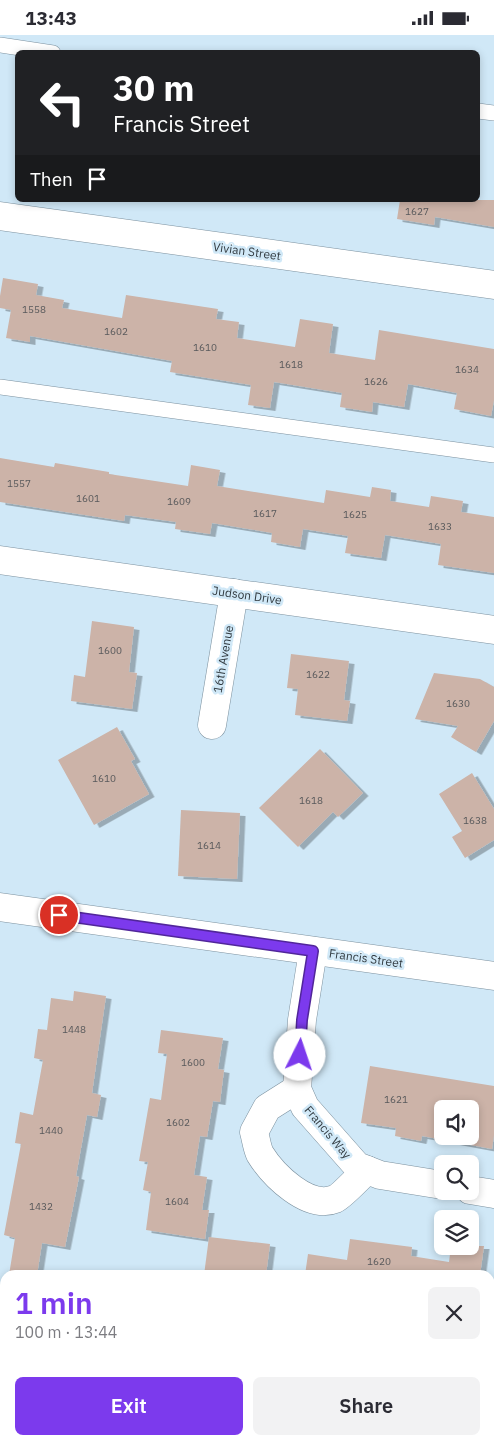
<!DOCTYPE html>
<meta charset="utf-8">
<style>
:root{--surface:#fff;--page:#f2f2f3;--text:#2b2b33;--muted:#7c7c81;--accent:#7c3aed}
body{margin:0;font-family:"IBM Plex Sans",sans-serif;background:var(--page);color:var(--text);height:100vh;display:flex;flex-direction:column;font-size:19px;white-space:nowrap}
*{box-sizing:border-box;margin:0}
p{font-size:16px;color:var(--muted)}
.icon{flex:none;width:28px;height:28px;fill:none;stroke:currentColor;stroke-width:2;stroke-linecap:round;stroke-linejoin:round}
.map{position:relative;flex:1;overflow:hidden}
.drawer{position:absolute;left:0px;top:1235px;width:495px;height:175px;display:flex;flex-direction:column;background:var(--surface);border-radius:15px 15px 0 0;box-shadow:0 2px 8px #0003}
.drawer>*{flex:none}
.hud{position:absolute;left:15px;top:15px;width:465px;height:152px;border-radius:8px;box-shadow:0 2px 8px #0003;background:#202124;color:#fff;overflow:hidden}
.buttons{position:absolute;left:434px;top:1065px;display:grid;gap:10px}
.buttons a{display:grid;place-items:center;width:45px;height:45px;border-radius:8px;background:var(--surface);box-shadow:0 2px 8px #0003;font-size:25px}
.pin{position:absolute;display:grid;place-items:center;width:42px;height:42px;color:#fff;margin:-21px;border:2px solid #fff;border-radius:50%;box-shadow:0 1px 5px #0007}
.me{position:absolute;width:55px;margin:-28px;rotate:4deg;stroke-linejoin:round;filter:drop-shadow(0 0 4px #0008)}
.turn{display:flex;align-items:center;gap:18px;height:105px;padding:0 15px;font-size:22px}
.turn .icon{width:65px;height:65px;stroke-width:2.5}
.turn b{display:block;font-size:35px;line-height:42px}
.then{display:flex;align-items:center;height:48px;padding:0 15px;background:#0003;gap:10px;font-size:19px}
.round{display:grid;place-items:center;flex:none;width:52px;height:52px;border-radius:8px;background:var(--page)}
.summary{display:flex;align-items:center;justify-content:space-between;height:85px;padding:0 15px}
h1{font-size:30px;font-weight:600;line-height:38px;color:var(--accent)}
.cta{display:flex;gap:10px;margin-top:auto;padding:10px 15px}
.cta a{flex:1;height:58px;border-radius:8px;background:var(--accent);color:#fff;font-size:20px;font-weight:600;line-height:58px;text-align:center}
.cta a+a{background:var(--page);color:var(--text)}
.status{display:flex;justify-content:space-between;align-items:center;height:35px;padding:0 25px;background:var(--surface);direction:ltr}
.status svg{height:14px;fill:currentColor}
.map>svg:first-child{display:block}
.building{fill:#ccb3a8;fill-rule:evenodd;filter:url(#shadow)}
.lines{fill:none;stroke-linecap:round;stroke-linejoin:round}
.service-casing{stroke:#7c919f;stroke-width:16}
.minor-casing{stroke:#7c919f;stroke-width:29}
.tertiary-casing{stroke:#7c919f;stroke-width:29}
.service{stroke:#fff;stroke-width:15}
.minor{stroke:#fff;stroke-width:28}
.tertiary{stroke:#fff;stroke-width:28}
.route-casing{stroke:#51269a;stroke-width:12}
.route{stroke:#7c3aed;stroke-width:9}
.labels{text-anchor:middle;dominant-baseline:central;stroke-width:5;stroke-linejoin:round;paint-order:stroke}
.number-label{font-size:10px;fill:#58595b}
.street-label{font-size:12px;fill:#323b41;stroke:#d0e8f7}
</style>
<div class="status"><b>13:43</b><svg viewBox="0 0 49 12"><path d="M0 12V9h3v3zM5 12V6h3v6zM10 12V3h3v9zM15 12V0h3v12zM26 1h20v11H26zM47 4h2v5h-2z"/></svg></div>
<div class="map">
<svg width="494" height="1410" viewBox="0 0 494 1410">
<defs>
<filter id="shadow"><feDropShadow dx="5.5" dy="3" stdDeviation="0" flood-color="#0004"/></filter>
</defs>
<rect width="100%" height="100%" fill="#d0e8f7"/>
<g class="building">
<polygon points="400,165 494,165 494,192 435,182 434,190 397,184"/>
<polygon points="3,243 38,249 36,260 64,265 62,273 122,283 126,260 218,274 216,284 239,287 237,303 295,312 300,284 333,289 329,318 375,325 379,295 494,314 494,365 491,381 454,374 457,358 408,349 404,372 373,367 372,377 340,372 342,358 274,347 270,373 248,370 251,350 170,337 172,326 30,301 30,307 6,303 11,275 0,273 0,261"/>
<polygon points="0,423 54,432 55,428 109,437 109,439 188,451 191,430 220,435 217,451 324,468 326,455 370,462 372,452 391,455 390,466 429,472 431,461 463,466 461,477 494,482 494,538 438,530 441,509 385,500 381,523 345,518 348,501 303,494 300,512 271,507 272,498 212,488 210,499 175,494 176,487 125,480 124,486 0,467"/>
<polygon points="92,586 134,592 129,637 137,638 132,674 71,666 74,640 85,642"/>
<polygon points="291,619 349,626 344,665 350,666 347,686 295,680 298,654 287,653"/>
<polygon points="434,638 480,644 494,652 494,686 476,717 451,702 458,691 415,684"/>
<polygon points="117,692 135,724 131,726 149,759 94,790 58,725"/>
<polygon points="320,714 363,758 338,782 333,777 298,812 259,773"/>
<polygon points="472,738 494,774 494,805 465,823 452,802 462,796 439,759"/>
<polygon points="181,775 240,778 237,844 178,841"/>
<polygon points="74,956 106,961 92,1058 101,1060 97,1082 87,1080 76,1141 79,1142 65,1212 42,1208 37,1240 9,1240 15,1203 4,1200 21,1109 15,1108 20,1077 33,1080 43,1025 34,1023 38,994 47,995 51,963 73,966"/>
<polygon points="161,995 223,1003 218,1034 224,1035 220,1067 213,1066 207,1102 200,1101 194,1140 207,1142 202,1175 209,1175 205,1204 146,1195 151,1157 143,1155 148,1127 139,1126 150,1063 161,1065 167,1019 158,1018"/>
<path d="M370,1031l124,20v49l-2,14 -70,-13 -1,5 -26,-5 1,-8 -35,-5zM442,1074h28v27h-28z"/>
<polygon points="209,1202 270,1209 266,1240 204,1240"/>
<polygon points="350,1204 412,1212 411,1221 449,1227 451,1211 484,1211 480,1240 305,1240 308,1219 347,1225"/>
</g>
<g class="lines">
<defs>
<g id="service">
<polyline points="0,10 53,18"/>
<polyline points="478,76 494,78"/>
<polyline points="0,352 494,420"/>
</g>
<g id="minor">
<polyline points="0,181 494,250"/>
<polyline points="0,525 494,595"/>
<polyline points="212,690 234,558"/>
<polyline points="313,916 302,985 297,1054 305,1072 357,1131 380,1140 442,1150"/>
<path d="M297,1054l-30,19 -13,24c2,7 3,16 6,22 13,21 48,56 75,45 7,-3 25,-23 32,-29"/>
<polyline points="470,1155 494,1159"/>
</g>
<polyline id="tertiary" points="0,872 494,941"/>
</defs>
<use href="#service" class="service-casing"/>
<use href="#minor" class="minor-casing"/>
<use href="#tertiary" class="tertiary-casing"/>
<use href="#service" class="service"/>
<use href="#minor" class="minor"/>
<use href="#tertiary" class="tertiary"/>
</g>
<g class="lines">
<defs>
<polyline id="route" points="59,880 313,916 302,985 300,1020"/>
</defs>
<use href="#route" class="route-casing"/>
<use href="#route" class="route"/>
</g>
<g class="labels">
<g class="number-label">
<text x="417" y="176">1627</text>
<text x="34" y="274">1558</text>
<text x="116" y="296">1602</text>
<text x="205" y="312">1610</text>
<text x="291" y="329">1618</text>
<text x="467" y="334">1634</text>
<text x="376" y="346">1626</text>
<text x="19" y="448">1557</text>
<text x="88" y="463">1601</text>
<text x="179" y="466">1609</text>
<text x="265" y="478">1617</text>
<text x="355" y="479">1625</text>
<text x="440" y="491">1633</text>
<text x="110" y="615">1600</text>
<text x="318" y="639">1622</text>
<text x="458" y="668">1630</text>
<text x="104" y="743">1610</text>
<text x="311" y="765">1618</text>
<text x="475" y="785">1638</text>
<text x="209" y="810">1614</text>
<text x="74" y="994">1448</text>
<text x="193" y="1027">1600</text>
<text x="396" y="1064">1621</text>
<text x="178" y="1087">1602</text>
<text x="51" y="1095">1440</text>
<text x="177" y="1166">1604</text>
<text x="41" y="1171">1432</text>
<text x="379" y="1226">1620</text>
</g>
<g class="street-label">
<text transform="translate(247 216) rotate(8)">Vivian Street</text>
<text transform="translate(247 560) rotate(8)">Judson Drive</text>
<text transform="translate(223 624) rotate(-80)">16th Avenue</text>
<text transform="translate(366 923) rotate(8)">Francis Street</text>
<text transform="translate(328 1097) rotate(50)">Francis Way</text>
</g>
</g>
</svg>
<div class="buttons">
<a><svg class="icon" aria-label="sound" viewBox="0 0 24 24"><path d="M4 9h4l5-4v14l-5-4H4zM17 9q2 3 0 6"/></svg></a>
<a><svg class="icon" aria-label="search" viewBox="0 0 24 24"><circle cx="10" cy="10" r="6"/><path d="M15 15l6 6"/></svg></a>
<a><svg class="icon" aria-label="layers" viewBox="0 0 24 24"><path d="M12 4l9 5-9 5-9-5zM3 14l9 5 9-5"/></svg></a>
</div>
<div class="pin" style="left:59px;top:880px;background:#d93025"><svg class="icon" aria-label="arrive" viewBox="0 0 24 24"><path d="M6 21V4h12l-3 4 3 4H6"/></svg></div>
<svg class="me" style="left:300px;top:1020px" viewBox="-20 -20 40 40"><circle r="19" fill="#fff"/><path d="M0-13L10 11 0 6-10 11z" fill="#7c3aed"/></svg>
<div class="hud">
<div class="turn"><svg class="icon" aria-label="left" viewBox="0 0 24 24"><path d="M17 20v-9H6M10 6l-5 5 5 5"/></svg><div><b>30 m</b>Francis Street</div></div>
<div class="then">Then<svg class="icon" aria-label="arrive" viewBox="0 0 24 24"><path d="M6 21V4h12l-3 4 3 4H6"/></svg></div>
</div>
<section class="drawer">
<div class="summary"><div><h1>1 min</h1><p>100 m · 13:44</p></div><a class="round"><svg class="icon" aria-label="close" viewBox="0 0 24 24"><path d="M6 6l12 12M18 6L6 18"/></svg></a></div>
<div class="cta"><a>Exit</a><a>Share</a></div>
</section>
</div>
